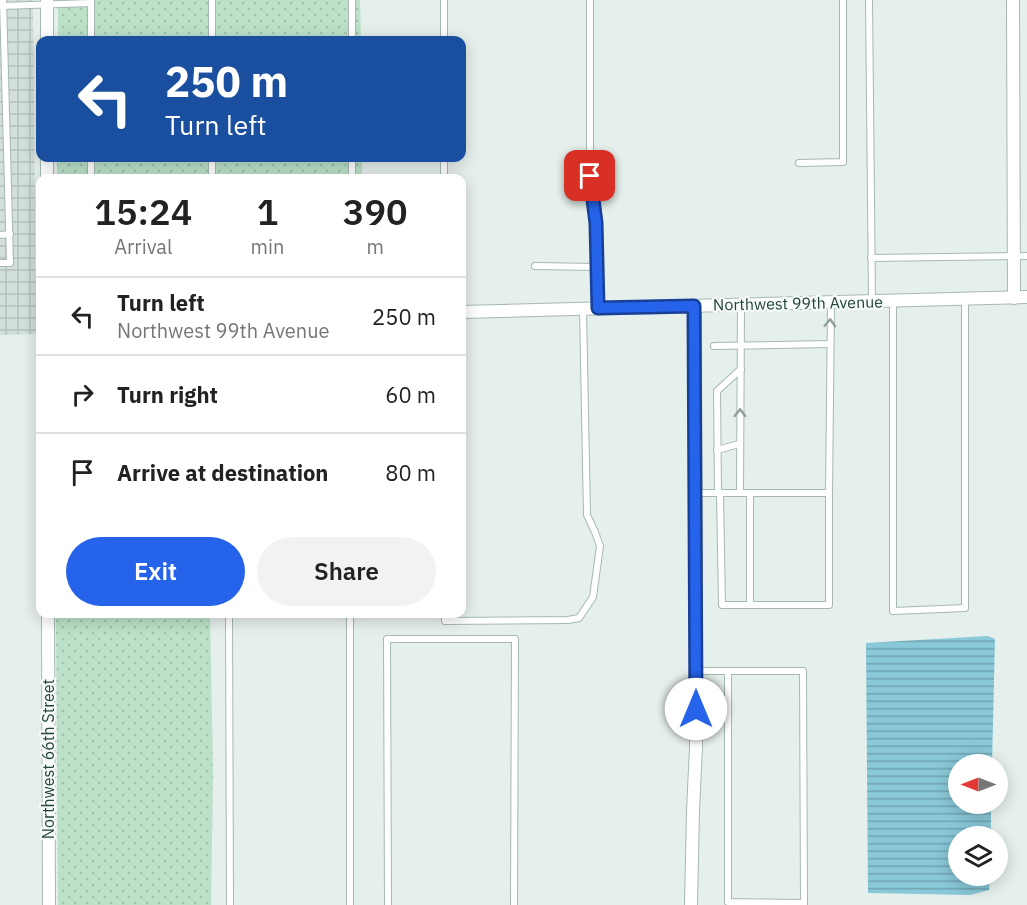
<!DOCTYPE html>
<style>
:root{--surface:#fff;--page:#f2f2f2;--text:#222;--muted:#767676;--line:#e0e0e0;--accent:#2563eb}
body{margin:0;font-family:"IBM Plex Sans",sans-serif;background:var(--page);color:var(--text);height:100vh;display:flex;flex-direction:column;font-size:22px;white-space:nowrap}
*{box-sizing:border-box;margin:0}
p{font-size:20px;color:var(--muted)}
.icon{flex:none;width:33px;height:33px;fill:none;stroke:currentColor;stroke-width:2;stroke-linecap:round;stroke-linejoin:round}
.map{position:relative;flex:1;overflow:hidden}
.details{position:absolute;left:36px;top:174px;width:430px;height:444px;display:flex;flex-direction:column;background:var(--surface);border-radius:12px;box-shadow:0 3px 15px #0003}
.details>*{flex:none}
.banner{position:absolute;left:36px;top:36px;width:430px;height:126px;border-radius:12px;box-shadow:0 3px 15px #0003;background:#1a4fa0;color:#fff;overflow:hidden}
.needle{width:39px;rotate:270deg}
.controls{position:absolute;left:948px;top:754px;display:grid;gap:12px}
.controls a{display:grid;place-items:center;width:60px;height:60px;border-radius:50%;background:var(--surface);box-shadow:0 3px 15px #0003;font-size:30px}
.pin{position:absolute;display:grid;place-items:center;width:51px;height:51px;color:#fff;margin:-26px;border-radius:12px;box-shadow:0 3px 9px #0006}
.me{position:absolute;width:66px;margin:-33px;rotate:0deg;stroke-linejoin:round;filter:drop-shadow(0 0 4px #0008)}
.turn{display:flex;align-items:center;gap:21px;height:126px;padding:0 30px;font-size:27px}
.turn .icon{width:78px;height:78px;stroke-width:2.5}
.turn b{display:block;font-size:42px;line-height:51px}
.eta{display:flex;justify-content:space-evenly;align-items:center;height:102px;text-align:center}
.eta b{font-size:36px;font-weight:600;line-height:42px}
.button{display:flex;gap:12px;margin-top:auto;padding:12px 30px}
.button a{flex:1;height:69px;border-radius:36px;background:var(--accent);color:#fff;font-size:24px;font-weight:600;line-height:69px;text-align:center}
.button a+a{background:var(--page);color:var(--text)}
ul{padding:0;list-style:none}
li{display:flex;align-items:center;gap:18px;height:78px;padding:0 30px;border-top:2px solid var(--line)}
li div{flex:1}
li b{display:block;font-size:22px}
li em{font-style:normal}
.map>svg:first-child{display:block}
.industrial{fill:url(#industrial-grid)}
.grass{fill:url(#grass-dots)}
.water{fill:url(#water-rules)}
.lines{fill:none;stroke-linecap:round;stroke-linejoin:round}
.service-casing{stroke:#a7b8b3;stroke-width:8}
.minor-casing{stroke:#a7b8b3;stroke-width:14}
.service{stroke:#fff;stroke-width:6}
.minor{stroke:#fff;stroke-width:12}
.oneway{stroke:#90a19d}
.route-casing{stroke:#184099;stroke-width:15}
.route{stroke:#2563eb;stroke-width:10}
.labels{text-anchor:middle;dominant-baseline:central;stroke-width:4.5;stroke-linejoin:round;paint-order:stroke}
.street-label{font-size:16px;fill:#22433b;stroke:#f6fbf8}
</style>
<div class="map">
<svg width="1027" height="905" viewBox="0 0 1027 905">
<defs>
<pattern id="industrial-grid" width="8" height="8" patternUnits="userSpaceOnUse" patternTransform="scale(1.5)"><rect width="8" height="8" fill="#d2dfda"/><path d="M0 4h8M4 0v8" fill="none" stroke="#b4c1bc"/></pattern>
<pattern id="grass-dots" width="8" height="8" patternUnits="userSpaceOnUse" patternTransform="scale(1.5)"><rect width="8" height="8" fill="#bce1c8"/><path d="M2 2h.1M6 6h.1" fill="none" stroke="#a1c2ad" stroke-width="1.8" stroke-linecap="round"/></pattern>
<pattern id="water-rules" width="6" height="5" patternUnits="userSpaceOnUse" patternTransform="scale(1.5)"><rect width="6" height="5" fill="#89c8d8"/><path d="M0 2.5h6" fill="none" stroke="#70a4b0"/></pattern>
</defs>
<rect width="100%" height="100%" fill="#e5efeb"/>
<polygon class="industrial" points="0,0 33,0 36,334 0,335"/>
<g class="grass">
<polygon points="58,0 360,0 361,40 58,40"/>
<rect x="57" y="158" width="305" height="20"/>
<polygon points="56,614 210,614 213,770 211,905 58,905"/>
</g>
<polygon class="water" points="988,636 995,639 992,765 958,765 958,804 991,804 991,837 958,837 958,876 990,876 989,890 970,895 868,893 866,643"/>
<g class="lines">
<defs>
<g id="service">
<polyline points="91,0 91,40"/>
<polyline points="212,0 212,40"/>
<polyline points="352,0 352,40"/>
<polyline points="590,0 590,176 596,223 598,308"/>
<polyline points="869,0 872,301"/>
<polyline points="1,6 91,3"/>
<polyline points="444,40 444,0"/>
<polyline points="91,158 91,178"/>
<polyline points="212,158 212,178"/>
<polyline points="444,158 444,178"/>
<polyline points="799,163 843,162 843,0"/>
<polyline points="352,178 352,158"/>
<polyline points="0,235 10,234"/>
<polyline points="871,258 1027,256"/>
<polyline points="0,263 10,263 3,0"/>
<polyline points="535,266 597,267"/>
<polyline points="893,301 893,611 965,608 965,299"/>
<polyline points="714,346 830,344"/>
<polyline points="717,450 739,444"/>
<polyline points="696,493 829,493 831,303"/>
<polyline points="718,493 717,391 741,369"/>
<polyline points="720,493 722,605 829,605 829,493"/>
<polyline points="740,493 741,305"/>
<polyline points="750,493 750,605"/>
<polyline points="229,614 230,905"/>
<polyline points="350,614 350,905"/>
<polyline points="445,614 445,621 568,620 579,618 593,597 600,546 595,532 587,515 583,309"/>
<polyline points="696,671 803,671 804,905"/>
<polyline points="728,671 728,902 804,903"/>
<polyline points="388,905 387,639 515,639 514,905"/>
</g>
<g id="minor">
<polyline points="1013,0 1014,298"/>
<polyline points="47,40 47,0"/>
<polyline points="47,158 47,178"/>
<polyline points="462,312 1027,297"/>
<polyline points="48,614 49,905"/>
<polyline points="691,905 693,811 696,747 695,306"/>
</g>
</defs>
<use href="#service" class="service-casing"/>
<use href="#minor" class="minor-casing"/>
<use href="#service" class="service"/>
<use href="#minor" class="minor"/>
</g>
<defs><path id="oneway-chevron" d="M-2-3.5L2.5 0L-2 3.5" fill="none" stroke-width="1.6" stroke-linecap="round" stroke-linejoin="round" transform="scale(1.5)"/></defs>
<g class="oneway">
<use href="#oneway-chevron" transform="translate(830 323) rotate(-88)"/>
<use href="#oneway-chevron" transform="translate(740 413) rotate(-89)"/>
</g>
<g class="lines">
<defs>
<polyline id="route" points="590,176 596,223 598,308 694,306 696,709"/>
</defs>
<use href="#route" class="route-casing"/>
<use href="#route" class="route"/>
</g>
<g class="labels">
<g class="street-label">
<text transform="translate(798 303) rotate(-1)">Northwest 99th Avenue</text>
<text transform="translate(48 759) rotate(-90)">Northwest 66th Street</text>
</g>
</g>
</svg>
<div class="controls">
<a><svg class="needle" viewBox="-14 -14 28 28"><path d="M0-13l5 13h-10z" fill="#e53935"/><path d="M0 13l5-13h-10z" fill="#767676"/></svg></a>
<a><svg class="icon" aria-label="layers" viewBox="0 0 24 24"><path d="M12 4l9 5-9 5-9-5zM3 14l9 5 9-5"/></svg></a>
</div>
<div class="pin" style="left:590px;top:176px;background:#d93025"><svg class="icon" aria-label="arrive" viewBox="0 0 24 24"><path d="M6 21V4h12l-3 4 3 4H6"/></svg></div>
<svg class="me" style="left:696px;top:709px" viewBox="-20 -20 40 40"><circle r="19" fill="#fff"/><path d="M0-13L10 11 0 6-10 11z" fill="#2563eb"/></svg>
<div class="banner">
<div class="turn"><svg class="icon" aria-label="left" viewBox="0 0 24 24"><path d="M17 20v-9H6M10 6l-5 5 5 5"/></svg><div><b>250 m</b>Turn left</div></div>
</div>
<section class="details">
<div class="eta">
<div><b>15:24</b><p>Arrival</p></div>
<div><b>1</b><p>min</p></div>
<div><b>390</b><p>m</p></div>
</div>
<ul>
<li><svg class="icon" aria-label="left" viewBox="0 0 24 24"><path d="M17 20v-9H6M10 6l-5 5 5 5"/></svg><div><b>Turn left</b><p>Northwest 99th Avenue</p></div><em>250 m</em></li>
<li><svg class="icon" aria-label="right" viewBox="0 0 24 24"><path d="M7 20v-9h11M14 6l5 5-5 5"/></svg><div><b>Turn right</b></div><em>60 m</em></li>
<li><svg class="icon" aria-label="arrive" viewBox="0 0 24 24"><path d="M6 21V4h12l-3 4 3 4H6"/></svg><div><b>Arrive at destination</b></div><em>80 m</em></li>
</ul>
<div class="button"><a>Exit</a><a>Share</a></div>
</section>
</div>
